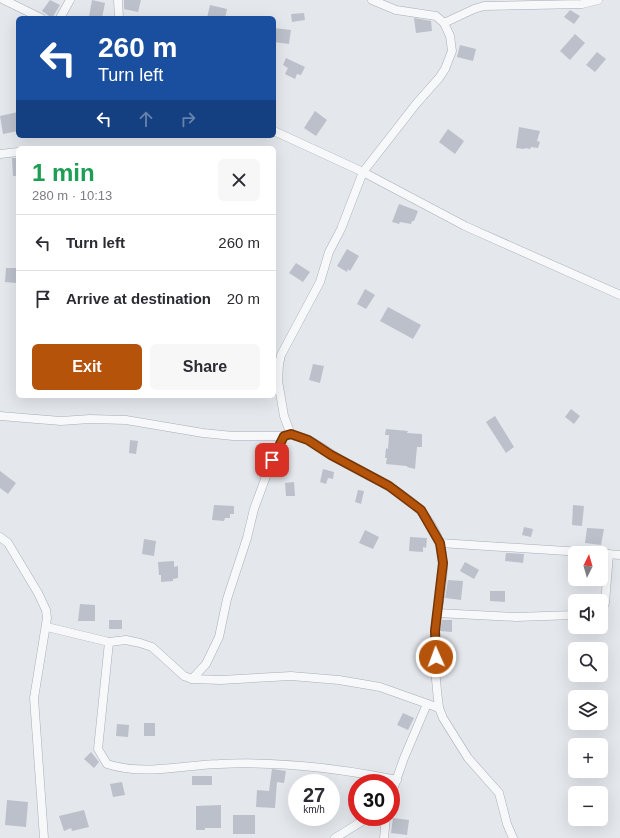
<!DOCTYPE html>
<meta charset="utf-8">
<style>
:root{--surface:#fff;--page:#f7f7f7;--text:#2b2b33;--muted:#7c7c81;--line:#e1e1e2;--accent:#b45309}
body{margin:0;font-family:Helvetica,sans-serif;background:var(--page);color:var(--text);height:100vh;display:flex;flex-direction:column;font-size:15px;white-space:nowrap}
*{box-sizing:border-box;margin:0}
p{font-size:13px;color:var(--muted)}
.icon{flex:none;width:22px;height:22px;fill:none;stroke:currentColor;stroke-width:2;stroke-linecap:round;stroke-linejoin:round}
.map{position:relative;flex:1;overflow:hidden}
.panel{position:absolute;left:16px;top:146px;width:260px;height:252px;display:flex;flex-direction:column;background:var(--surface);border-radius:6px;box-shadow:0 4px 16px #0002}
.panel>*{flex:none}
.banner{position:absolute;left:16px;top:16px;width:260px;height:122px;border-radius:6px;box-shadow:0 4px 16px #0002;background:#1a4fa0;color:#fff;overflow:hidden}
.needle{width:26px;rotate:5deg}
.controls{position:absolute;left:568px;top:546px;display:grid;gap:8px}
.controls a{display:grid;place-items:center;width:40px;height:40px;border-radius:6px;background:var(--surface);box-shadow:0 4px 16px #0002;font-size:20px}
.speed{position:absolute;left:288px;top:774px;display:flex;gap:8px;font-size:20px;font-weight:700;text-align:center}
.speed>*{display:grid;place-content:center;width:52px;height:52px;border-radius:50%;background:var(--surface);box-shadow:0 4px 16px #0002;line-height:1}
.speed small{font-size:10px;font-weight:400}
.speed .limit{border:6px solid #d22;background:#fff;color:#111}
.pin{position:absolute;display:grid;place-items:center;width:34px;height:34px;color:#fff;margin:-17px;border-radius:8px;box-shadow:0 2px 6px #0006}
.me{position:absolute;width:44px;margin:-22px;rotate:358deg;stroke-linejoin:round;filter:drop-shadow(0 0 3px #0008)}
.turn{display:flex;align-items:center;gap:14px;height:84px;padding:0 16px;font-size:18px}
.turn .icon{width:52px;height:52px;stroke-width:2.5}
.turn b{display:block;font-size:28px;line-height:34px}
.lanes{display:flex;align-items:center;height:38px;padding:0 16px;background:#0003;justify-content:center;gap:20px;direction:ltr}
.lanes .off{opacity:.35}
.round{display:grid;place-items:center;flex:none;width:42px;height:42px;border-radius:6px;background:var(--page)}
.overview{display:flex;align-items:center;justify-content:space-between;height:68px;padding:0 16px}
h1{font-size:24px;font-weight:700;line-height:30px;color:#1e9e55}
.action{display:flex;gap:8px;margin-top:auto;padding:8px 16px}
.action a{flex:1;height:46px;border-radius:6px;background:var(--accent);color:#fff;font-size:16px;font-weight:700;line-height:46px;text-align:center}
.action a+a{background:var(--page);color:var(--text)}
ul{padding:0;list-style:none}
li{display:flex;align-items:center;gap:12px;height:56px;padding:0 16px;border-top:1px solid var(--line)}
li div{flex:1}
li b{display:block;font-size:15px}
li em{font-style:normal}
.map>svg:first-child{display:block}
.building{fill:#bbc0ca}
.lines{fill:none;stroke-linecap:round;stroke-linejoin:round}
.minor-casing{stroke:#a9aeb7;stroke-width:9}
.minor{stroke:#f7f8fa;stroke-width:8}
.route-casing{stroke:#753606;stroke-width:10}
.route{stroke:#b45309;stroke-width:7}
</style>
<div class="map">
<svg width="620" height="838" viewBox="0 0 620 838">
<rect width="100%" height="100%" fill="#e4e7ec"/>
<g class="building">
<polygon points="50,0 60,5 52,18 42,11"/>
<polygon points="92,0 105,3 102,18 89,17"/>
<polygon points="124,0 141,0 138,12 124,9"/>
<polygon points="210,5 227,9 225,18 207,18"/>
<polygon points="570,10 580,16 574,24 564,17"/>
<polygon points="304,13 305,20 292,22 291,14"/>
<polygon points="414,18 431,21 432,31 416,33"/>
<polygon points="274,28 291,30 289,44 274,42"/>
<polygon points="575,34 585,43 570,60 560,51"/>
<polygon points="460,45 476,49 473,61 457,57"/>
<polygon points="597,52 606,59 595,72 586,65"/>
<polygon points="286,58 305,67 301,75 297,74 295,79 285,74 288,68 283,65"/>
<polygon points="315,111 327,120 316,136 304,128"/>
<polygon points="18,112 18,131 3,134 0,116"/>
<polygon points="519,127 540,131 537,141 540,142 538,148 531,147 530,149 525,148 524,149 516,148"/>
<polygon points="448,129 464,141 455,154 439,142"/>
<polygon points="12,158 18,158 18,176 13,176"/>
<polygon points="399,204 418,211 414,221 412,221 411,224 400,222 399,224 392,222"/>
<polygon points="347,249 359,256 350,271 348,269 347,272 337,266"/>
<polygon points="296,263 310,272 303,282 289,273"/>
<polygon points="6,268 17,268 16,283 5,282"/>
<polygon points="365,289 375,295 366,309 357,304"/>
<polygon points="388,307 421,325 413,339 380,321"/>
<polygon points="313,364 324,366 320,383 309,380"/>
<polygon points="571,409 580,416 574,424 565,417"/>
<polygon points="495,416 514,447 506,453 486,422"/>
<polygon points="386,429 408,431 407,433 422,434 422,447 417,447 415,469 407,467 407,466 386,464 387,458 385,458 386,448 388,449 389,435 385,435"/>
<polygon points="130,440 138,441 136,454 129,453"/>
<polygon points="323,469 334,472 333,479 328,478 326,484 320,482"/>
<polygon points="0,471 16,483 8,494 0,488"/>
<polygon points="294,482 295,496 286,496 285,483"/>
<polygon points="358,490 364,491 361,504 355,502"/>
<polygon points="214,505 234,506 234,514 230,514 230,518 225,518 224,521 212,520"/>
<polygon points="573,505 584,506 582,526 572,525"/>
<polygon points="524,527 533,529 531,537 522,535"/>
<polygon points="587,528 604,529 601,545 585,543"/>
<polygon points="365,530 379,537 373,549 359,543"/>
<polygon points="410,537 427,538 426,548 423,547 423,552 409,551"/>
<polygon points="144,539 156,541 154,556 142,554"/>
<polygon points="506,553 524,554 523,563 505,561"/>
<polygon points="174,561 174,567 178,566 178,578 173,579 173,581 161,582 161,575 159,575 158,562"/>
<polygon points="465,562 479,570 474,579 460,571"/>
<polygon points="448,580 463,581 461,600 445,598"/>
<polygon points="490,591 505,591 505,602 490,601"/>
<polygon points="80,604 95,605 95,621 78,621"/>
<rect x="109" y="620" width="13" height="9"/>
<polygon points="442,620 452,620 452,632 440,631"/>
<polygon points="403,713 414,718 408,730 397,725"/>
<rect x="144" y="723" width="11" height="13"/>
<polygon points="117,724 129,725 128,737 116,736"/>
<polygon points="91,752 99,762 94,768 84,759"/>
<polygon points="272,769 286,771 284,783 277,782 275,808 256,807 257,790 269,791"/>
<rect x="192" y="776" width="20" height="9"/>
<polygon points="122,782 125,795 113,797 110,784"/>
<polygon points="7,800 28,802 26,827 5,825"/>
<polygon points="221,805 221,828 205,828 205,830 196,830 196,806"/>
<polygon points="84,810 89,827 72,831 71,828 64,831 59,816"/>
<rect x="233" y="815" width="22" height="19"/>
<polygon points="393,818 409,820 407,835 391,833"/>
</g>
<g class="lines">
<defs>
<g id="minor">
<polyline points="4,0 41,18"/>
<polyline points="118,0 119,18"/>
<path d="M372,0l24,10 40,6 8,7 6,13 2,15 -7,18 -6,9 -23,26 -53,68 -22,57 -12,23 -9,30 -39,73 -2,9 -1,17 6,35 7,19c6,1 12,3 18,5 15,8 30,20 47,28 40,20 85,45 87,95 1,22 -6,45 -8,66 -2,24 1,55 4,79l4,10 25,40 31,35 8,31 6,14"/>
<polyline points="60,18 70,0"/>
<polyline points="444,23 474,9 484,6 582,4 598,0"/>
<polyline points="274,131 363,172 465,226 620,295"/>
<polyline points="0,154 18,152"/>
<polyline points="0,416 61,421 90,419 126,420 203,433 233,436 284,436 291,435"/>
<polyline points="0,537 8,543 38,593 46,610 47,618 34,698 44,838"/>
<polyline points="440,543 598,553"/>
<polyline points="606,554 620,555"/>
<polyline points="601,612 605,603 609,554"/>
<polyline points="437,613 516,617 575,615"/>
<polyline points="47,627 109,642 126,640 140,643 152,647 184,676 192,679 221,680 291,676 339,680 380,687 439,708"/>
<path d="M109,642l-11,107 9,15c36,12 75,1 112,0 60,-3 119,4 178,16"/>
<polyline points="192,679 206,664 219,637 227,599 247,538 254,509 272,460 284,436"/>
<polyline points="391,795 404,758 427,704"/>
<polyline points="335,838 369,817"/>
<polyline points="384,838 386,817"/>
</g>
</defs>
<use href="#minor" class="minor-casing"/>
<use href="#minor" class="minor"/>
</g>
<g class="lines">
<defs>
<polyline id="route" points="272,460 284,436 291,434 308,440 331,455 389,486 421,510 440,543 443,563 435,631 436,657"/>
</defs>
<use href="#route" class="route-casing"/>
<use href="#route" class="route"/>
</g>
</svg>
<div class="controls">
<a><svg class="needle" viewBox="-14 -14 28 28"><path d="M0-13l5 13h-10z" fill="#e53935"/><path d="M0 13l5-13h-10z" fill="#7c7c81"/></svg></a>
<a><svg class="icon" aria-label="sound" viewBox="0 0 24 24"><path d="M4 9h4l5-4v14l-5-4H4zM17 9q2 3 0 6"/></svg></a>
<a><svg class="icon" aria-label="search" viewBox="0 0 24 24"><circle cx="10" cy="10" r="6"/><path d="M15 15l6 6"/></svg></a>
<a><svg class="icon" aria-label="layers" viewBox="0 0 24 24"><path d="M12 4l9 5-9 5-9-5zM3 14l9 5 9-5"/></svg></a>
<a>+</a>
<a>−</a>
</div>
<div class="speed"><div>27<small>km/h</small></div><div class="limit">30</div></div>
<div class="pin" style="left:272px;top:460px;background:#d93025"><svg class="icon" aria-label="arrive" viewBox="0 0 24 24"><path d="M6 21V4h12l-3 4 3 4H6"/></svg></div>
<svg class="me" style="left:436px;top:657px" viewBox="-20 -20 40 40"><circle r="17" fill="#b45309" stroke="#fff" stroke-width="3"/><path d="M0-11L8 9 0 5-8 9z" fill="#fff"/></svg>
<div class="banner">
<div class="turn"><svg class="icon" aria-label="left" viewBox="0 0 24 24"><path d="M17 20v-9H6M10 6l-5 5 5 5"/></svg><div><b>260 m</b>Turn left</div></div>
<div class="lanes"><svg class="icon" aria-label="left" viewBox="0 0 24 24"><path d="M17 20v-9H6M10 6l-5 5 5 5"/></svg><svg class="icon off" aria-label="ahead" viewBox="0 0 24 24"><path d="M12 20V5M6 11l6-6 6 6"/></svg><svg class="icon off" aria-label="right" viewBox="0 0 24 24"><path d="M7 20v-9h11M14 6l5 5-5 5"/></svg></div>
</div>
<section class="panel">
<div class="overview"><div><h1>1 min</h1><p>280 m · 10:13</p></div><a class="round"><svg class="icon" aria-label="close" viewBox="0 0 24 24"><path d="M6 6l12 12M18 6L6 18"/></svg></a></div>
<ul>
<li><svg class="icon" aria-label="left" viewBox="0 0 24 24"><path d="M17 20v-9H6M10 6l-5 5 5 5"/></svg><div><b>Turn left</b></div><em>260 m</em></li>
<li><svg class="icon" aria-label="arrive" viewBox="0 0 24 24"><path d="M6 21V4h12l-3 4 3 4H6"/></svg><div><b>Arrive at destination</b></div><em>20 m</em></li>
</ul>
<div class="action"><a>Exit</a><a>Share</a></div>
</section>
</div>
